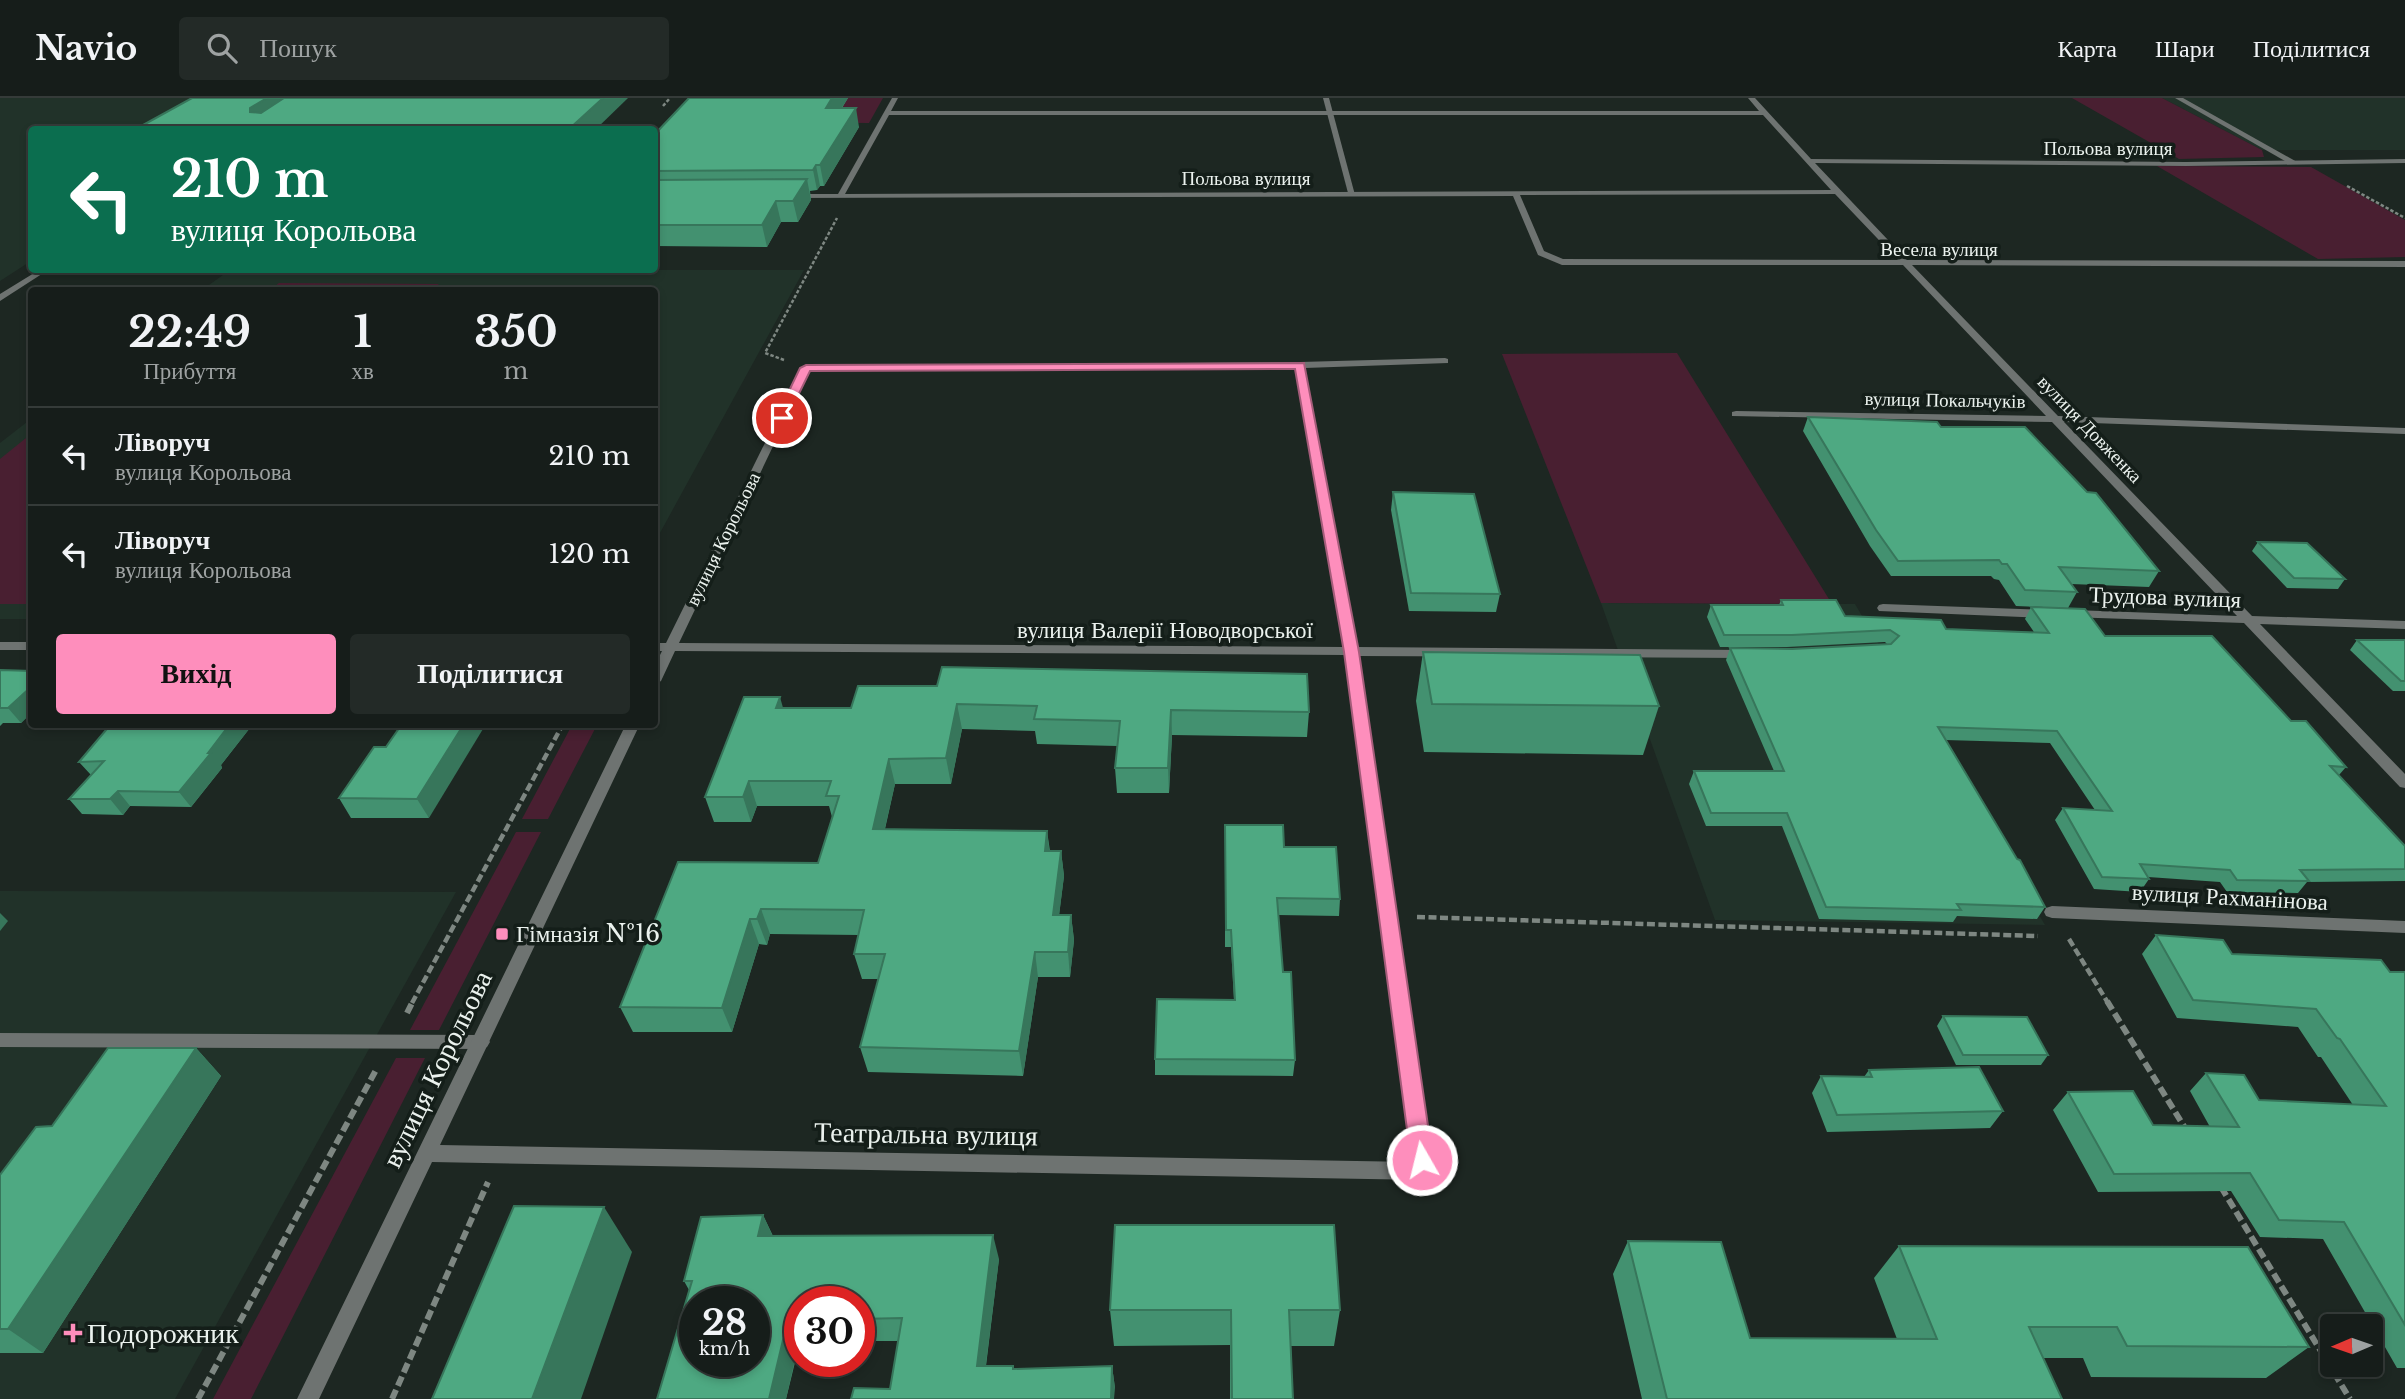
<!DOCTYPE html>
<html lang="uk">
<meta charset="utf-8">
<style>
:root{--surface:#161d1a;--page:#232a27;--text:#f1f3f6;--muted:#9ea2a2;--line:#353b39;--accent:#fe8ebc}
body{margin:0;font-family:"Libre Baskerville",serif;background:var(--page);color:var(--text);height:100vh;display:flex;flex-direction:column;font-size:26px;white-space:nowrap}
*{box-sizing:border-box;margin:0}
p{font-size:23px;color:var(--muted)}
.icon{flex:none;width:38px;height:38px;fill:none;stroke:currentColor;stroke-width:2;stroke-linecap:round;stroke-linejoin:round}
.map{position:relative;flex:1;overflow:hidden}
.drawer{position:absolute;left:28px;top:189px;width:630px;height:441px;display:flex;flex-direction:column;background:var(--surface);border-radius:7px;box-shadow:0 4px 10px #0003,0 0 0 2px var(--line)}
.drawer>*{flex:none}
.banner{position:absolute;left:28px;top:28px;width:630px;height:147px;border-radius:7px;box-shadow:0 4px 10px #0003,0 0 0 2px var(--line);background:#0b6e4f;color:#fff;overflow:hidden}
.needle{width:46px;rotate:268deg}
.controls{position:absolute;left:2320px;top:1216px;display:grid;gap:14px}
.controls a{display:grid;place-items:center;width:63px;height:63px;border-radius:7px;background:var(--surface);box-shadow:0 4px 10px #0003,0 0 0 2px var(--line);font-size:35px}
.speed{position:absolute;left:679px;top:1188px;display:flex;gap:14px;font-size:35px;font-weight:700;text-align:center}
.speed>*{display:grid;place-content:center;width:91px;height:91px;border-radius:50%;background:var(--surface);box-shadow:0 4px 10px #0003,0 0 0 2px var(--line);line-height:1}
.speed small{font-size:18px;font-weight:400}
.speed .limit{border:10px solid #d22;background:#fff;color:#111}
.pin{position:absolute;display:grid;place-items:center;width:60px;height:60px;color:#fff;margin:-30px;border:4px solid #fff;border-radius:50%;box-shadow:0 2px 7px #0007}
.me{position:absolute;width:77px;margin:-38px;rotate:352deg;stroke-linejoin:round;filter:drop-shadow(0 0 5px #0008)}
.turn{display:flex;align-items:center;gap:24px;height:147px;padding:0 28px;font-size:32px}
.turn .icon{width:91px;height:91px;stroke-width:2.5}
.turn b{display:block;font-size:49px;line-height:60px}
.eta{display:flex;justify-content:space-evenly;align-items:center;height:119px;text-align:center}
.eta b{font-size:42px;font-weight:700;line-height:49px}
.primary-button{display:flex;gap:14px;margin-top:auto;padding:14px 28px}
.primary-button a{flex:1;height:80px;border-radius:7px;background:var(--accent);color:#111;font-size:28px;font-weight:700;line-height:80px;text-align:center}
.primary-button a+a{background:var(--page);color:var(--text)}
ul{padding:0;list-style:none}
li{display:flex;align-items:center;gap:21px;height:98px;padding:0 28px;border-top:2px solid var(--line)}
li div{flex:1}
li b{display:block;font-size:26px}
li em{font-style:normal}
header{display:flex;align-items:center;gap:42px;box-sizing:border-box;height:98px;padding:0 35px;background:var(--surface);border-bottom:2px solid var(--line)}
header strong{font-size:33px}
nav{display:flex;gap:38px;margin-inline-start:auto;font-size:24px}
.search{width:490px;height:63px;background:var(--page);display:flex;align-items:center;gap:18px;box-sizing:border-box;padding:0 24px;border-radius:7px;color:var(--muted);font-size:26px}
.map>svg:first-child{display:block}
.built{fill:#213229}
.green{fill:#491f31}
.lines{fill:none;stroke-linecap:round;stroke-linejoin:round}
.path-far2{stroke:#7e8782;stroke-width:2.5;stroke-dasharray:3.5 2;stroke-linecap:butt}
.path-far1{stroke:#7e8782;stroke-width:4.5;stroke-dasharray:8 3.5;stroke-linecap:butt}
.path{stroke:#7e8782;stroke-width:6;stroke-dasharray:10 4.5;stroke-linecap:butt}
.service{fill:#6e7371;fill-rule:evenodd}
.minor{fill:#6e7371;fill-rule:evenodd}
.tertiary{fill:#6e7371;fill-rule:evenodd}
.wall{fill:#439170}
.shaded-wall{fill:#37765b}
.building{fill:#4ea982;stroke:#37765b;stroke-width:2;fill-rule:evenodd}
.route{fill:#fe8ebc;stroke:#a55c7a;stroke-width:2}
.poi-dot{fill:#fe8ebc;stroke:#141e19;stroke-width:2.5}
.labels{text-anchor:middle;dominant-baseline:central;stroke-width:7;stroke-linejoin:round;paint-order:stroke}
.far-street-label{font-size:19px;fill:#ebf2ee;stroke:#141e19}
.street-label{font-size:23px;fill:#ebf2ee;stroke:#141e19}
.poi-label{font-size:23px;fill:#ebf2ee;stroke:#141e19;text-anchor:start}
.near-street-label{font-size:28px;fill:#ebf2ee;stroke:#141e19}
.near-poi-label{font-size:28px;fill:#ebf2ee;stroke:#141e19;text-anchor:start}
</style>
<header>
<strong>Navio</strong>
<div class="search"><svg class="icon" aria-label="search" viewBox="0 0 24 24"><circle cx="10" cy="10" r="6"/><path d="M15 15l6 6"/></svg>Пошук</div>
<nav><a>Карта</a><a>Шари</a><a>Поділитися</a></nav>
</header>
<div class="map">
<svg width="2405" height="1301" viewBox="0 0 2405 1301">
<rect width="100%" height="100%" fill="#1d2722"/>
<g class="built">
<polygon points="0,0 292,0 242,31 32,32 31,163 0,183"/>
<polygon points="2162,0 2405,0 2405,52 2262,52"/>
<polygon points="230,172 804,172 655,444 654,192 202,192"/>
<polygon points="31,321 31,521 0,521 0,345"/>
<polygon points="1601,505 1855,506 2045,827 1715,822"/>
<polygon points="0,793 456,794 175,1301 0,1301"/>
</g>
<g class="green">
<polygon points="718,0 883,0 869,25 744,24"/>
<polygon points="2072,0 2162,0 2262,52 2264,59 2179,61"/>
<polygon points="2157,68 2311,69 2405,122 2405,159 2318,161"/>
<polygon points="279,185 439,186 432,192 270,192"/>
<polygon points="1677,255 1832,506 1601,505 1502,256"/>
<polygon points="31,336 31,506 0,506 0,361"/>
<polygon points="572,627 597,627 548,721 522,721"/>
<polygon points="516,734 541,734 439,932 410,932"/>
<polygon points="396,960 425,960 251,1301 213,1301"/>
</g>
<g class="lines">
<g class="path-far2">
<polyline points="663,8 670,0"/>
<polyline points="2347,88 2405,120"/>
<polyline points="784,262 765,255 837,120"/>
</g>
<g class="path-far1">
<polyline points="1417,819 2038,838"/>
<polyline points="2069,841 2108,905"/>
<polyline points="412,905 563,626"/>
</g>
<g class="path">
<polyline points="2107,903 2185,1030"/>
<polyline points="407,915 413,903"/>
<polyline points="2221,1089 2350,1301"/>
<polyline points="198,1301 376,972"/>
<polyline points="392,1301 488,1084"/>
</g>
<g class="service">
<polygon points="1323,0 1329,0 1355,97 1348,95"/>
<polygon points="2175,0 2183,0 2297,64 2290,66"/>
<polygon points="0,935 481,937 487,939 490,944 487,949 481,951 0,949"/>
</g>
<g class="minor">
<path d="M892,0h6l-7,13h868l-11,-13h7l56,61 375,3 219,-3v4l-219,3 -371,-3 92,97 498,1v6l-493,-2 146,151 347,12v6l-341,-12 188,194 153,5v8l-145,-5 145,150v14l-5,-1 -156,-164 -175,-6 -2,-3 6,-4 164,6 -185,-194 -320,-6v-4l4,-1 310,5 -143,-151h-341l-24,-10 -25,-59 -724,2 -1,-2 4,-2h46zM889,17h874l68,75 -986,4zM1835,96l63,66 -335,-1 -19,-8 -24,-56z"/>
<path d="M1445,260l3,1v4l-143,5 52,279 388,3 6,4 -6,4 -387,-2 75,515 -2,6 -7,3 -992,-18 -113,237h-22l329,-675h14l-200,421 973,17 -68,-507 -670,-4 -14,30 -7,4v-18l8,-16h-8v-8h12l137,-277 497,-4zM1296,270l48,279 -665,-4 130,-272z"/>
<polygon points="1883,506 2046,512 2052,516 2046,520 1879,513 1877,510 1879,507"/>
<rect x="0" y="544" width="32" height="8"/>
<polygon points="2052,808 2405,823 2405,835 2052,820 2046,818 2044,814 2046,810"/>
</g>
<polygon class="tertiary" points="39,172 48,172 0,203 0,196"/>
</g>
<g class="wall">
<polygon points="689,0 848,0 842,10 859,29 824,88 820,88 817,92 810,93 811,102 798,124 781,124 767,149 654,148 654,37"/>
<polygon points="1808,319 1941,329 2159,473 2149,489 2071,486 2077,494 2068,510 2016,508 1999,482 1994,481 1991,478 1891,478 1870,448 1803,333"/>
<polygon points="1393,394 1500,496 1496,514 1409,513 1391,412"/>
<polygon points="2258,444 2345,481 2338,491 2287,490 2252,453"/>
<polygon points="1781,502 1845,518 1946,531 2034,534 2025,521 2031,509 2105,538 2291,623 2346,669 2339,677 2405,748 2405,783 2307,784 2298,795 2227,794 2220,784 2148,779 2149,781 2140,794 2094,791 2055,722 2063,710 2095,712 2050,645 1945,642 2045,809 2037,821 1957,818 1953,824 1819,821 1782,728 1706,728 1689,686 1694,673 1774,673 1726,562 1730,550 1792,551 1887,546 1885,544 1787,549 1720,549 1707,519 1711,507 1779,507"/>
<polygon points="2357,542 2405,542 2405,593 2393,593 2350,552"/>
<polygon points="1423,554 1659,608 1643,657 1424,654 1416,603"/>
<polygon points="0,572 32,573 32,614 21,625 3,625 0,628"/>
<polygon points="858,588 1309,614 1307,639 1172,637 1169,695 1117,695 1115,670 1117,648 1037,646 1035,633 962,631 951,686 895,686 885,731 1047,733 1050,753 1061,753 1064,778 1059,817 1071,817 1074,842 1070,879 1038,879 1023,978 868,974 860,949 878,881 862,881 854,856 859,837 770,836 767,847 759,846 732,934 633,934 620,909 818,765 832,719 829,708 757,708 751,724 714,724 705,699 783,610 851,610"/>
<polygon points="111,626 253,626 221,667 222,670 191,709 130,708 123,717 82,716 69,701 91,677 79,664"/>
<polygon points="402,626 429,720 351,720 339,700 386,649"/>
<polygon points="1225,727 1284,749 1340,801 1339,818 1278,817 1283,874 1295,962 1293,978 1155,977 1155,961 1234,902 1231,849 1225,849"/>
<polygon points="2156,837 2232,856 2390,874 2405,874 2405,1270 2397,1270 2323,1141 2260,1139 2231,1093 2098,1094 2053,1012 2068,994 2153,1027 2210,1029 2190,993 2206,975 2259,1002 2353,1007 2321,959 2318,959 2298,929 2177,920 2142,856"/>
<polygon points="1943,918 2048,957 2041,967 1956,967 1937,928"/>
<polygon points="196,950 221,978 43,1255 0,1255 0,1077 52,1028"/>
<polygon points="1869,972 2003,1013 1990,1030 1827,1034 1812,995 1821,978 1864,979"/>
<polygon points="763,1117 773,1138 999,1161 986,1268 1014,1271 1112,1268 1115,1290 890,1291 898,1243 859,1243 859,1204 800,1204 800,1244 786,1301 657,1301 689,1192 684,1183"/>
<polygon points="1628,1143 1750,1240 1897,1241 1874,1180 1899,1148 2309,1249 2266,1280 2091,1279 2083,1260 2043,1260 2062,1301 1642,1301 1613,1176"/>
<polygon points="1110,1212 1340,1212 1334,1248 1291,1248 1293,1301 1230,1301 1230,1247 1114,1248"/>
</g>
<g class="shaded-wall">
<polygon points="267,0 305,0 260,30 250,14 250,10"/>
<polygon points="603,0 628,0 595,32 568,32"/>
<polygon points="832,0 848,0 829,29 826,10"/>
<polygon points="856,10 859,29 824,88 820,67"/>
<polygon points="816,67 820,88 817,92 813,72"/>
<polygon points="807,81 811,102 798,124 793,103"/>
<polygon points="776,103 781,124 767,149 762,127"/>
<polygon points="32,588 32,614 21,625 8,610"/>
<polygon points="780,599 787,624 776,610"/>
<polygon points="957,606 962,631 951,686 946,660"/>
<polygon points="1171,612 1172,637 1169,695 1168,670"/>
<polygon points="230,626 253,626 221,667 222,670 191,709 179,694 208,655"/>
<polygon points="464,626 486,626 429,720 417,701"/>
<polygon points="889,661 895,686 879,756 873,731"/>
<polygon points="749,683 757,708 751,724 743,699"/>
<polygon points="118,693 130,708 123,717 110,701"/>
<polygon points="1047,733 1050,758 1045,753"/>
<polygon points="1061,753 1064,778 1056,842 1053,817"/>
<polygon points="761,811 770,836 767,847 757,821"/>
<polygon points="0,815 8,823 0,833"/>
<polygon points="1071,817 1074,842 1070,879 1068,854"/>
<polygon points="750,821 759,846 732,934 722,910"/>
<polygon points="1035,854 1038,879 1023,978 1019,953"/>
<polygon points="196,950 221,978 43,1255 8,1231"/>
<polygon points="604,1109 632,1154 581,1301 532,1301"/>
<polygon points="763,1117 774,1141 758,1138"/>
<polygon points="993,1137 999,1161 983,1290 977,1268"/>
<polygon points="788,1221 799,1244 786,1301 769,1301"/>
<polygon points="1112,1268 1115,1290 1114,1301 1111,1301"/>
</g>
<g class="building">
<polygon points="192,0 267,0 250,10 250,14 261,15 284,0 603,0 568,32 134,32"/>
<polygon points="689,0 832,0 826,10 856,10 820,67 816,67 813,72 654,73 654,37"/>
<polygon points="807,81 793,103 776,103 762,127 654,127 654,82"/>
<polygon points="1808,319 1937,324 1941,329 2025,329 2087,394 2096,395 2159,473 2059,469 2077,494 2025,492 2007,466 2002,466 1999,462 1898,463 1876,432"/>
<polygon points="1393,394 1474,396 1500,496 1411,495"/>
<polygon points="2258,444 2307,445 2345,481 2294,480"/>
<polygon points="1781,502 1836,502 1845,518 1941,522 1946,531 2049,535 2031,509 2085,511 2105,538 2212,538 2291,623 2306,623 2346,669 2330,668 2405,748 2405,771 2300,772 2309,783 2237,782 2230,772 2140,766 2149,781 2102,779 2063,710 2112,713 2057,633 1938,629 2017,761 2020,762 2045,809 1957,806 1961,812 1826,809 1787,715 1711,715 1694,673 1784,673 1730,550 1792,551 1891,546 1899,538 1890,532 1792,537 1724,537 1711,507 1783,507"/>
<polygon points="2357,542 2405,542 2405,583 2401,583"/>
<polygon points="1423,554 1640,557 1659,608 1432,606"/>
<polygon points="942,569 1307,576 1309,614 1171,612 1168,670 1115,670 1120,623 1034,621 1037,608 957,606 946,660 889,661 873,731 1047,733 1045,753 1061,753 1053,817 1071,817 1068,854 1035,854 1019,953 860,949 885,856 854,856 864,812 761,811 757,821 750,821 722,910 620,909 678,764 818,765 839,698 826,698 831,683 749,683 743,699 705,699 744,599 780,599 776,610 851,610 858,588 937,588"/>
<polygon points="0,572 32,573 32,588 8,610 0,610"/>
<polygon points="111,626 230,626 208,655 211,655 179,694 118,693 110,701 69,701 104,663 79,664"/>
<polygon points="402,626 464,626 417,701 339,700 374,649 386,649"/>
<polygon points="1225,727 1283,727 1284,749 1336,749 1340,801 1277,800 1283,874 1291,874 1295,962 1155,961 1157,901 1235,902 1231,832 1226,832"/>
<polygon points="2156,837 2223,842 2232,856 2381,862 2390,874 2405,874 2405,1227 2344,1124 2279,1122 2250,1075 2114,1076 2068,994 2133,993 2153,1027 2239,1029 2206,975 2244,977 2259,1002 2386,1008 2340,941 2337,940 2316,911 2193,902"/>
<polygon points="1943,918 2027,919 2048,957 1963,957"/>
<polygon points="108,950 196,950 8,1231 0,1231 0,1077 36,1029 52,1028"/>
<polygon points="1979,969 2003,1013 1837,1017 1821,978 1872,979 1869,972"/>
<polygon points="514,1108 604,1109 532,1301 432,1301"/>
<path d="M763,1117l-5,21 235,-1 -16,131h36v3l99,-3 -1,33h-260l3,-11 36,1 12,-71 -43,1v-17h-59v17h-12l-19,80h-112l35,-118h-8l17,-64zM695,1204h59v60h-59z"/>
<polygon points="1115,1127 1334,1127 1340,1212 1289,1212 1293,1301 1232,1301 1231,1212 1110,1212"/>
<polygon points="1628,1143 1721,1144 1750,1240 1937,1241 1899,1148 2248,1149 2309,1249 2127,1248 2117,1229 2029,1229 2062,1301 1667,1301"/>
</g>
<polygon class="route" points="1304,265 1359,554 1433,1062 1429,1069 1422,1072 1414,1069 1411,1062 1344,554 1295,271 810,273 786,322 776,320 800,270 806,267"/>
<g class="poi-dot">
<rect x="495" y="829" width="14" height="14" rx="3.5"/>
<path d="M69.5 1224.5h7v7h7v7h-7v7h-7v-7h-7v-7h7z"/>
</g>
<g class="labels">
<g class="far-street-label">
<text x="2108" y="50">Польова вулиця</text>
<text x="1246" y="80">Польова вулиця</text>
<text x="1939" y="151">Весела вулиця</text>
<text transform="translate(1945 302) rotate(1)">вулиця Покальчуків</text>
<text transform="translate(2090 331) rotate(46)">вулиця Довженка</text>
<text transform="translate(723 441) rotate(-64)">вулиця Корольова</text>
</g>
<g class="street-label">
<text transform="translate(2165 499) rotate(2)">Трудова вулиця</text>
<text x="1165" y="532">вулиця Валерії Новодворської</text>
<text transform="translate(2230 799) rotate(3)">вулиця Рахманінова</text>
</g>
<g class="poi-label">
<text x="516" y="836">Гімназія №16</text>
</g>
<g class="near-street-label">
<text transform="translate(437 971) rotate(-64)">вулиця Корольова</text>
<text transform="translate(926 1036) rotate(1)">Театральна вулиця</text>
</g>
<g class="near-poi-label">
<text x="87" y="1235">Подорожник</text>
</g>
</g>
</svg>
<div class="controls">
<a><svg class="needle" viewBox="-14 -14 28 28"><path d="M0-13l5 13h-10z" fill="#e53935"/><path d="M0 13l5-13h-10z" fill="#9ea2a2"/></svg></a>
</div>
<div class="speed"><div>28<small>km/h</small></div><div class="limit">30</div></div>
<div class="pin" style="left:782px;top:320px;background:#d93025"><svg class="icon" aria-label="arrive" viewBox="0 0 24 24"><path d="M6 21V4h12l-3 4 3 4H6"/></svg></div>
<svg class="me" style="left:1422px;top:1062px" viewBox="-20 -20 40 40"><circle r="17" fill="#fe8ebc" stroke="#fff" stroke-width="3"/><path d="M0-11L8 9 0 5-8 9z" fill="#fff"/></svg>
<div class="banner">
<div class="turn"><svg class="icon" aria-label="left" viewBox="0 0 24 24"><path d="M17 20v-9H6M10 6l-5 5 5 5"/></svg><div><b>210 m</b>вулиця Корольова</div></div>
</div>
<section class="drawer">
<div class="eta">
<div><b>22:49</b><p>Прибуття</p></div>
<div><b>1</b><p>хв</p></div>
<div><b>350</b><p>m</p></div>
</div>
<ul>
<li><svg class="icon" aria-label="left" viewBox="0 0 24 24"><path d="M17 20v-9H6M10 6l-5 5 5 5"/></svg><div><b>Ліворуч</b><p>вулиця Корольова</p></div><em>210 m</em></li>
<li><svg class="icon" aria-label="left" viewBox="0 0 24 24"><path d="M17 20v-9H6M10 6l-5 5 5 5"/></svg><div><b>Ліворуч</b><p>вулиця Корольова</p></div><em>120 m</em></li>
</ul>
<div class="primary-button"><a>Вихід</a><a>Поділитися</a></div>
</section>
</div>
